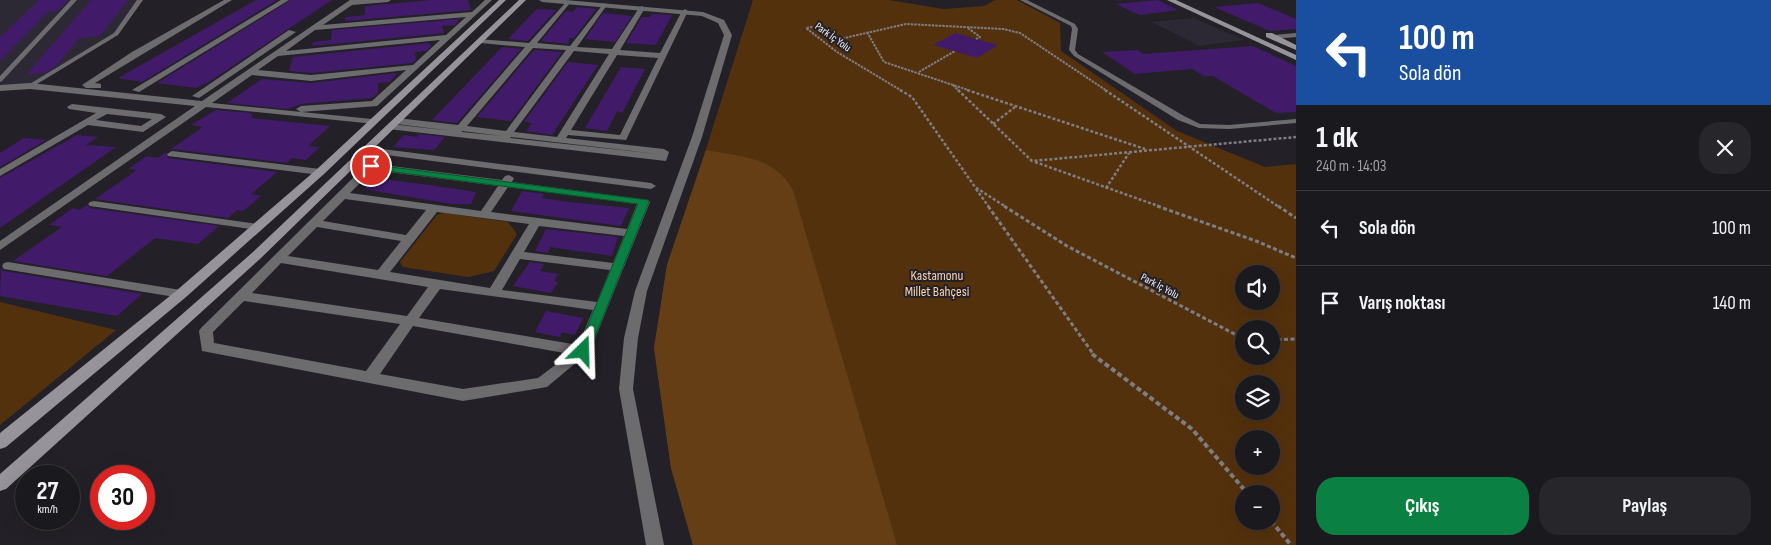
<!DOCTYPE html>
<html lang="tr">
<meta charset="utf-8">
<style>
:root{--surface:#1a191d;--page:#27262a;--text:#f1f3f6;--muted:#9fa0a4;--line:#38383b;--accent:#0b8043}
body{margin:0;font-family:"Sofia Sans Condensed",sans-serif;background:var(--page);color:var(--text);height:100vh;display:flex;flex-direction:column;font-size:19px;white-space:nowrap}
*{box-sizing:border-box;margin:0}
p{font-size:16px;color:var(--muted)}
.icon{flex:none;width:28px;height:28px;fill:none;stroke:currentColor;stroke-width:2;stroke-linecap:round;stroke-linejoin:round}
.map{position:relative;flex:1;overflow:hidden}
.sheet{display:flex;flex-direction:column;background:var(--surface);width:475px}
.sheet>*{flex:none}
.top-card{background:#1a4fa0;color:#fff;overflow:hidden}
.controls{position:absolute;left:1235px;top:265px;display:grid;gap:10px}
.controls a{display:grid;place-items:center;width:45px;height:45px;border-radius:50%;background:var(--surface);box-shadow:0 5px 20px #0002,0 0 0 1px var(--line);font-size:25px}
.speed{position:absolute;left:15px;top:465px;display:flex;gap:10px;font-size:25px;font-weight:700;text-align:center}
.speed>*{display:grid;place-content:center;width:65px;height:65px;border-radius:50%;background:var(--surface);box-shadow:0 5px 20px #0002,0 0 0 1px var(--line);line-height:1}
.speed small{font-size:12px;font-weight:400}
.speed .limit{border:8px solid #d22;background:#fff;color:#111}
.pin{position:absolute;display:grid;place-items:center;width:42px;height:42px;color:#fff;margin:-21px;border:2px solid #fff;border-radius:50%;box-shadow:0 1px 5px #0007}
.me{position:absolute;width:55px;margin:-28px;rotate:22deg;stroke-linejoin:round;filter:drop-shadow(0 0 4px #0008)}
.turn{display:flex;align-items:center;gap:18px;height:105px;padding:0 20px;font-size:22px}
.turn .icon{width:65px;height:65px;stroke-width:2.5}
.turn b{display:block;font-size:35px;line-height:42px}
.round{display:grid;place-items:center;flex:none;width:52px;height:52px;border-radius:20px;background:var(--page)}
.head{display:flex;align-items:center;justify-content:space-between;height:85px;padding:0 20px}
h1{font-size:30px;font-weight:700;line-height:38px}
.action{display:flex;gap:10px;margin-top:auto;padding:10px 20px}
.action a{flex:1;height:58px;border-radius:20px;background:var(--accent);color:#fff;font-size:20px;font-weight:700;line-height:58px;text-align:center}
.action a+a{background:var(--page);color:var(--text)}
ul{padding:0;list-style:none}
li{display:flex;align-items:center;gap:15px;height:75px;padding:0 20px;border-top:1px solid var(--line)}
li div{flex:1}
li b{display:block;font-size:19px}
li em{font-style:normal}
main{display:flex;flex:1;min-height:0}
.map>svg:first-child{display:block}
.built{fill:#2d2934}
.green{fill:#54310d;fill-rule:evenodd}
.forest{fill:#663e16}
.building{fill:#411b69}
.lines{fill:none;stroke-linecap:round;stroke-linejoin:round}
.path-far3{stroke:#7e7d82;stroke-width:2;stroke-dasharray:2.5 1;stroke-linecap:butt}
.path-far2{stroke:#7e7d82;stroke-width:2.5;stroke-dasharray:3 2;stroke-linecap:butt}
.path-far1{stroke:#7e7d82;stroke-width:3;stroke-dasharray:4 2.5;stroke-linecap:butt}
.path{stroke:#7e7d82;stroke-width:4;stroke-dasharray:5 3;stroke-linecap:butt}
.service{fill:#6c6b6e;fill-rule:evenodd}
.minor{fill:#6c6b6e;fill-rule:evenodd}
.tertiary{fill:#6c6b6e;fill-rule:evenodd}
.secondary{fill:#96949a;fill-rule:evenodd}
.route{fill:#0b8043;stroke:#07532c}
.labels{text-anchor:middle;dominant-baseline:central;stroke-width:4;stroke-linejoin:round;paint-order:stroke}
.far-street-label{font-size:11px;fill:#f4f3f7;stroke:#232127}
.park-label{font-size:14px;fill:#fbd3b1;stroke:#232127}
</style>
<main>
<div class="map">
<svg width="1296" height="545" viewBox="0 0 1296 545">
<rect width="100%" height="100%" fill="#232127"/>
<g class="built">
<polygon points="0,0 140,0 116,34 30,86 0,88"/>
<polygon points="1194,18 1244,40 1199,46 1152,22"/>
</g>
<g class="green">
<path d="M753,0h136l55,9 40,-3 11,-6h22l43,23 1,28 116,80 88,36 31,-3v381h-603l-22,-77 -17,-120 13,-83 39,-116zM1244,274h27v27h-27zM1244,329h27v27h-27zM1244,384h27v27h-27zM1244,439h27v27h-27zM1244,494h27v27h-27z"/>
<polygon points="444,213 508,222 517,234 494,271 468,277 403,267 400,262 437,215"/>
<polygon points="0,302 116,330 0,425"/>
</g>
<path class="forest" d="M706,150c36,7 67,6 87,40l104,355h-204l-22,-77 -17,-120 13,-83z"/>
<g class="building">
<polygon points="39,0 68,0 58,11 48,12 0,61 0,37"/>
<polygon points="91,0 128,0 100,36 79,38 56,66 45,73 26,75"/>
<polygon points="256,0 277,0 142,82 118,78"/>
<polygon points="291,0 332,0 207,83 196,88 157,83"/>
<polygon points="432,0 468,0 471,10 345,21 345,17 365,15 365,6"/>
<polygon points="1158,0 1178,10 1140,15 1116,4"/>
<polygon points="1258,3 1296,19 1296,29 1270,31 1214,7"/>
<polygon points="577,7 596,9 574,38 569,38 568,44 541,41 566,11 573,12"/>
<polygon points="537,9 556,10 528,41 508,39"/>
<polygon points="603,13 632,16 615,42 585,39"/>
<polygon points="652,14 672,15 656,45 626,43 642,17 650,17"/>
<polygon points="459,19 455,25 442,26 444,33 312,46 313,42 331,40 332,30"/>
<polygon points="955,33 976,39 998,45 977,58 933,45"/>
<polygon points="430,43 431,46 426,51 415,52 416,60 412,63 311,73 289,71 293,57"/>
<polygon points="1253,46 1296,66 1296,112 1276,113 1213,76 1204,76 1192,69 1135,74 1102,52 1137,50 1143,54"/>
<polygon points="502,47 521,49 457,123 432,120"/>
<polygon points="534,50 562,52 511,121 477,117"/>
<polygon points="568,62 598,65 552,135 526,131 532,123 524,122"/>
<polygon points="621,67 645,69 622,113 617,111 607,131 585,128"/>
<polygon points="397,73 390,82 378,83 378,93 372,98 301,104 288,109 227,103 262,79 311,83"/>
<polygon points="216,110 251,113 252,118 330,126 308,146 320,147 306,160 292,158 287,163 172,149 166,152 168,158 277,172 251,194 261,196 243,211 237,210 228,218 95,199 137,170 128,169 147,156 158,158 203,127 191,125"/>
<polygon points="419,134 445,137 434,150 393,147 404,135 417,137"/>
<polygon points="77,135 98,137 86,145 116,147 0,228 0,178"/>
<polygon points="24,138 46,140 0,167 0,153"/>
<polygon points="375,178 429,185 476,192 471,204 452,204 363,189"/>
<polygon points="522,191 544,194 542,198 569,202 629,208 621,226 511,211"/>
<polygon points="87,205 90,208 219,226 198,244 155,238 107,276 13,261 62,227 49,225 73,208 80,210"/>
<polygon points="546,229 618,237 612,256 550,247 548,253 535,251"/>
<polygon points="530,262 544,264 540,271 558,274 554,281 558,282 551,293 513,286"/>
<polygon points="1,269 4,271 142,294 117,316 0,296"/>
<polygon points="546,311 583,318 575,335 562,332 560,337 535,332"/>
</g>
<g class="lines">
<g class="path-far3">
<polyline points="968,28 980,37 976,39"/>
<polyline points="867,32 884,62 971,91"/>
<polyline points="919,72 955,51"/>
<polyline points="953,85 959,91"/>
<polyline points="902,91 837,52 806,28 811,27 840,39 906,24 1003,29 1020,33 1107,91"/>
</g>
<g class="path-far2">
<polyline points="900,90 912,97 975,187 1006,207"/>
<polyline points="958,90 1032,161 1296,137"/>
<polyline points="967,90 1145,149"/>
<polyline points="1105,90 1279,207"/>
<polyline points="993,124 1015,107"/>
<polyline points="1035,162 1161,207"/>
<polyline points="1106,188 1129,153"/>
<polyline points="976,189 989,207"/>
</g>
<g class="path-far1">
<polyline points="988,206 1094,355"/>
<polyline points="1004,206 1067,246 1244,339"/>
<polyline points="1157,206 1256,241 1296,258"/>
<polyline points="1278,206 1296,218"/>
<polyline points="1271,340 1296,339"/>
</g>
<g class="path">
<polyline points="1092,354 1192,429 1248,494"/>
<polyline points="1271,521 1291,545"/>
</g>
<g class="service">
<polygon points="71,0 77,0 2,81 0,82 0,76"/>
<polygon points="137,0 143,0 118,35 32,87 28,87 28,85 114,33"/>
<polygon points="1020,0 1027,0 1075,24 1078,29 1075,50 1078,54 1184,116 1200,124 1229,125 1296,119 1296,123 1229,129 1199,128 1178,120 1074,56 1069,50 1072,29 1071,26"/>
</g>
<g class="minor">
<polygon points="224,0 232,0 95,83 101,84 101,88 86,88 82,85 132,52"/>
<polygon points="281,0 289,0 139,92 132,90"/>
<path d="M350,0h41l-3,2 -36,3 -29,20 149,-13 13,-12h7l-115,106 -76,6 -5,-3 5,-3 71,-5 34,-31 -95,11 -59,-6 -40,28 160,16 5,3 -2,2 -169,-17 -206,143v-9l195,-135 -165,-17 -30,2v-6l30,-2 172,18zM466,17l-20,18 -160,16 29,-21zM440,40l-27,25 -102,10 -53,-5 20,-14z"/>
<path d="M568,0l3,2 -1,1 -33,40 33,3 34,-43 3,2 -30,42 35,2 27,-41 3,-2 3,2 -25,42 40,3 22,-42 3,-2 3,2 -62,129 -58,-5 -2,3 98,11 5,3 -3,9 -278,-32 -2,-2 5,-3 61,7 -55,-7 -5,-3 5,-3 61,7 67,-78 -44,-4h-3v-4l51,4zM533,48l33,2 -60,81 -39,-5zM574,51l35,3 -52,83 -43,-5zM617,55l41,3 -38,77 -49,-5zM462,131l40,5 -40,-4zM511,137l147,17 -148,-16z"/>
<polygon points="289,30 296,32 199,98 192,96"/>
<polygon points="1296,33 1296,37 1274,39 1270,37 1274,35"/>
<path d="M72,104l89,10 5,3 -23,15 -55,-7 -88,51v-7l96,-56 -27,-4 -2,-2zM107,114l45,5 -11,7 -45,-6z"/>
<polygon points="367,147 651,183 656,186 651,189 363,152 362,150"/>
<polygon points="172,151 320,169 325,172 320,175 168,156 167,154"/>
<path d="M352,161l150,19 3,-4 4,-1 5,3 -2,4 136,18 2,2 -60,149 -43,36 -84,14 -261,-50 -3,-20 2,-3 162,-160 -15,-2v-4zM373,170l125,16 -17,25 -131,-18zM508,187l129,17 -10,25 -136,-17zM345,199l81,11 -20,25 -83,-14zM437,212l92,12 -39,64 -100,-16zM539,226l85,10 -11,27 -89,-11zM317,227l84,14 -23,29 -90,-14zM520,259l90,11 -13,32 -95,-12zM281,263l147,24 -21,29 -155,-23zM440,289l153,21 -15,35 -159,-27zM244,301l156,23 -34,47 -152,-28 -1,-11zM413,326l157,28 -32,24 -75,11 -83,-15z"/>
<polygon points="94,201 258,224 264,227 258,230 90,206 88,204 90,202"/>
<polygon points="8,262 181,290 187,294 181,298 4,269 2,266 4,263"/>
</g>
<polygon class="tertiary" points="539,0 565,0 703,12 724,20 732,35 702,137 647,291 638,338 633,389 664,545 646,545 619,389 624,338 635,291 692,137 724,35 718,23 702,16 542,2"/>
<g class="secondary">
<polygon points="499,0 506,0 324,174 186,297 6,447 0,449 0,433 176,291 316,170"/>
<polygon points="519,0 526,0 261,258 6,489 0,491 0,474 253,252"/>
<polygon points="1167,0 1176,0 1296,55 1296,60"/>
<polygon points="1266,33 1272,33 1296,45 1296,50 1266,37"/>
</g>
</g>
<polygon class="route" points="368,164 648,200 649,202 588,354 579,354 577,351 638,204 371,169 368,168"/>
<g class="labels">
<g class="far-street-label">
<text transform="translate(833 37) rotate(36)">Park İç Yolu</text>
<text transform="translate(1160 286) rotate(28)">Park İç Yolu</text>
</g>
<g class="park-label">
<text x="937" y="275">Kastamonu<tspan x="937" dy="16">Millet Bahçesi</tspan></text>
</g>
</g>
</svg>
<div class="controls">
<a><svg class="icon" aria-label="sound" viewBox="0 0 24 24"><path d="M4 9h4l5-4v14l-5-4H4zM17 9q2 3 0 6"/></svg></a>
<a><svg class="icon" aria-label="search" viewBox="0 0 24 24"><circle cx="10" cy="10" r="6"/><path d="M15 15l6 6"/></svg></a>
<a><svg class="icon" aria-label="layers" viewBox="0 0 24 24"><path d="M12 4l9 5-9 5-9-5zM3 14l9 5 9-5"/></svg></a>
<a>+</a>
<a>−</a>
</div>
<div class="speed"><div>27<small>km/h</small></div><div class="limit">30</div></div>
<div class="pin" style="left:371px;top:166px;background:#d93025"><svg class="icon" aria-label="arrive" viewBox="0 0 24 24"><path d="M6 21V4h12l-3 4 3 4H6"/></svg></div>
<svg class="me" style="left:583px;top:351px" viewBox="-20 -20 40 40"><path d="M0-17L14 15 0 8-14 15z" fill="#0b8043" stroke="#fff" stroke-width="4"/></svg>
</div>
<section class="sheet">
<div class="top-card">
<div class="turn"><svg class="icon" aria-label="left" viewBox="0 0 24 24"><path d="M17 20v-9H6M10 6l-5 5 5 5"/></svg><div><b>100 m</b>Sola dön</div></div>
</div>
<div class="head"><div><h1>1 dk</h1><p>240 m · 14:03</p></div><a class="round"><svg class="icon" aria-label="close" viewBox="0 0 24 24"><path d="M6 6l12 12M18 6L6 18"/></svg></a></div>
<ul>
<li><svg class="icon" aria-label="left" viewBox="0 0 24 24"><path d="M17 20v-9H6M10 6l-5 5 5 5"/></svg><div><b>Sola dön</b></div><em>100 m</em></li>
<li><svg class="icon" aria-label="arrive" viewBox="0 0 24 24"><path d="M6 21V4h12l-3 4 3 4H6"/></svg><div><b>Varış noktası</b></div><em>140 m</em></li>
</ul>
<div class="action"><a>Çıkış</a><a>Paylaş</a></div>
</section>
</main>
